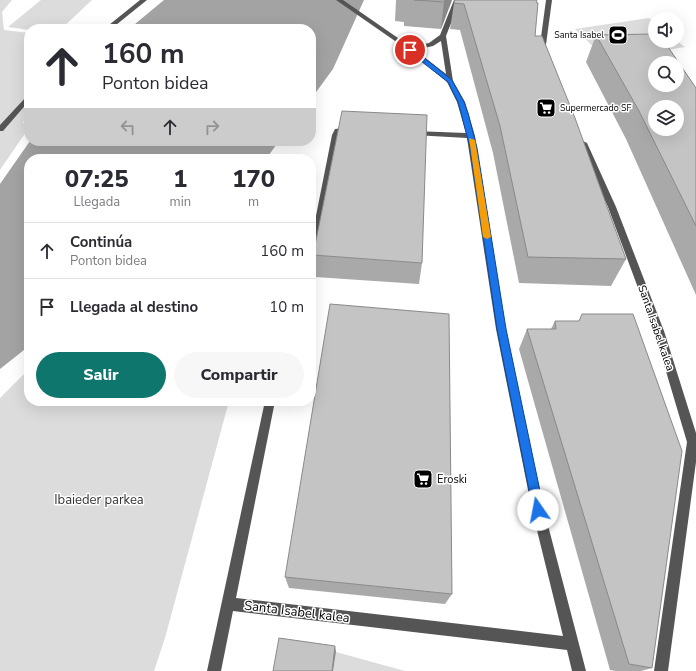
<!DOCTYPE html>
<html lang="es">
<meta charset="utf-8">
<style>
:root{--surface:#fff;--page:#f7f7f7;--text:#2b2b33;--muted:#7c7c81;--line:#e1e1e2;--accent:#0f766e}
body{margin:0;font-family:"Nunito Sans",sans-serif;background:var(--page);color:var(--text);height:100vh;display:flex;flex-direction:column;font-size:15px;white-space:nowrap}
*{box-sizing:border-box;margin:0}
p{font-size:13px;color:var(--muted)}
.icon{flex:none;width:22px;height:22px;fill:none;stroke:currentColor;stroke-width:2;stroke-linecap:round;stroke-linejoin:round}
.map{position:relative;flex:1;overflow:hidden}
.side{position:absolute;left:24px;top:154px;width:292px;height:252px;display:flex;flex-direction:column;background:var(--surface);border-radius:16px;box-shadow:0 4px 16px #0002}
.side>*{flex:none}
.guide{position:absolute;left:24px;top:24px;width:292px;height:122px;border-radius:16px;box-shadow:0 4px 16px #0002;background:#fff;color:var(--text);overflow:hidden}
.buttons{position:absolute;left:648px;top:12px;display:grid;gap:8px}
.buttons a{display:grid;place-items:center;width:36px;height:36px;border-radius:50%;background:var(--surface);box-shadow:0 4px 16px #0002;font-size:20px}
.pin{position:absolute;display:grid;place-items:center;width:34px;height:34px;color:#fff;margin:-17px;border:2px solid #fff;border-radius:50%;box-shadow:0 1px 4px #0007}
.me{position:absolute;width:44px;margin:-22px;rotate:348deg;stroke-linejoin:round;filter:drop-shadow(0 0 3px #0008)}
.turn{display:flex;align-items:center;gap:14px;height:84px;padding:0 12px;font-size:18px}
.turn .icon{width:52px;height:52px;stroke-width:2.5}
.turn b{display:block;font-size:28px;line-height:34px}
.lanes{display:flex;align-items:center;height:38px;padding:0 12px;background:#0003;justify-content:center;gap:20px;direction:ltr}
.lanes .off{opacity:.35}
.eta{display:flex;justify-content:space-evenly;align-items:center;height:68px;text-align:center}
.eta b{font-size:24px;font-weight:800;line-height:28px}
.cta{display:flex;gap:8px;margin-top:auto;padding:8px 12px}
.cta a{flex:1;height:46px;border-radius:24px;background:var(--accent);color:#fff;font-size:16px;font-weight:800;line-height:46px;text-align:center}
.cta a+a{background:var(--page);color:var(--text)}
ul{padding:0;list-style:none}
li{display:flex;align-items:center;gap:12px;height:56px;padding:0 12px;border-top:1px solid var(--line)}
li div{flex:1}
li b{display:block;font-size:15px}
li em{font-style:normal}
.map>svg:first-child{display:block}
.green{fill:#dcdcdc}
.water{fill:#a3a3a3}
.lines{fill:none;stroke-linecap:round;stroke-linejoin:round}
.minor{fill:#555;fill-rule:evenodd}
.wall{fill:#a9a9a9}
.shaded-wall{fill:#898989}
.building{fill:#c4c4c4;stroke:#898989;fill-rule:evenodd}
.route{fill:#1a73e8;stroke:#114b97}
.slow{fill:#f59e0b}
.labels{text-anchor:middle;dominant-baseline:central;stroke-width:3;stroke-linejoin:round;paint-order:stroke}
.far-poi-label{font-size:9px;fill:#000;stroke:#fff;text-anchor:end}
.street-label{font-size:11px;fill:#000;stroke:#fff}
.poi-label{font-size:11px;fill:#000;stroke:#fff;text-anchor:start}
.near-park-label{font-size:13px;fill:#333;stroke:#fff}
.near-street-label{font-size:13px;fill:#000;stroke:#fff}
</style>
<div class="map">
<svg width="696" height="671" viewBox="0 0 696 671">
<rect width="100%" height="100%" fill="#fff"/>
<g class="green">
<polygon points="0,0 12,0 2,12 4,30 29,33 29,116 23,122 28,129 0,170"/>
<polygon points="41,0 92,0 61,29 29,30 8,27"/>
<polygon points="649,18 655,23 655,41 677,41 685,47 607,60 575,29"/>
<polygon points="29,369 29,401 229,401 165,638 154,671 0,671 0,398"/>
<polygon points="336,652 405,671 333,671"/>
</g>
<g class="water">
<polygon points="164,0 364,0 333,69 311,99 311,29 129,29"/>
<polygon points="30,141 279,141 266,159 29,159 29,346 0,369 0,184"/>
</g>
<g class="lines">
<g class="minor">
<polygon points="140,0 147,0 111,29 104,29"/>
<path d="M336,0h7l68,47 18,-4 11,-8 14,-35h6l-14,36 7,45 12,21 10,34 31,193 38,181 42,161h-14l-5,-21 -334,-39 -12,60h-14l58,-270h10l-39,197 327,38 -31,-126 -36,-181 -29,-191 -53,-3 -4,-2 4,-2 52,2 -9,-31 -10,-20 -39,-32zM441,41l5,33 -31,-24 18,-4z"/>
<polygon points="546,0 552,0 545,52 542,54 539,52"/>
<polygon points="29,95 29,101 3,131 0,131 0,125 27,96"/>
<polygon points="350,127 353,127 353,131 341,133 340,135 319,243 314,251 311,252 311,241 332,135 335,129"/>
<polygon points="580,141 583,141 587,143 616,207 664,331 696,433 696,462 668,671 654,671 687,442 654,331 608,207 579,143"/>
</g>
</g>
<g class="wall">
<polygon points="396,0 452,0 441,29 404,26 404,22 395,21"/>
<polygon points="455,0 535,36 626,259 611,286 519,283 493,153 460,30 450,29 454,3"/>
<polygon points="596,35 696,88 696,295 626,139 586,62"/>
<polygon points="313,255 422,263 419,284 315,277"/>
<polygon points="582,314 652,668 641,671 616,671 610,670 519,349 527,329 551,329 555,321 579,321"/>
<polygon points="285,577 452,594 445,604 289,588"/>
</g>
<g class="shaded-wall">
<polygon points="445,0 452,0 441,29 444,2"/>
<polygon points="335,646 336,652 333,671 332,671"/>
</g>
<g class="building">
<polygon points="414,0 445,0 444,2"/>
<polygon points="455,0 537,0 536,2 538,3 535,36 542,36 575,118 626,259 528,257 500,126 464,4 454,3"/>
<path d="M655,34v7h9l32,47v138l-57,-115 -43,-76zM655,63h22v22h-22zM655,107h22v22h-22z"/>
<polygon points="342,111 427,115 422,263 313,255"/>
<polygon points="330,304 449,314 452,594 285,577"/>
<polygon points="582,314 633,314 682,451 652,668 629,664 527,329 556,329 555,321 579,321"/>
<polygon points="279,638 335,646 332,671 273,671"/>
</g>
<polygon class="route" points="408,48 412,48 452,80 464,102 468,113 477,148 506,329 544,510 542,513 538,515 534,513 533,510 497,329 470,148 461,113 458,102 448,82 408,51"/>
<polygon class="slow" points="469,138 475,140 491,237 487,239 483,237"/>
<defs>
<symbol id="stadium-square" viewBox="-11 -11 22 22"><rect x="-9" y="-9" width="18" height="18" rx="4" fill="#000" stroke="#fff"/><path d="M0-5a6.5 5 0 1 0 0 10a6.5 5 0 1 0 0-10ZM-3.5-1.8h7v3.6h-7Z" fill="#fff"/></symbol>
<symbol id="supermarket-square" viewBox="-11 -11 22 22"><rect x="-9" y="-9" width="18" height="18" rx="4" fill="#000" stroke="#fff"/><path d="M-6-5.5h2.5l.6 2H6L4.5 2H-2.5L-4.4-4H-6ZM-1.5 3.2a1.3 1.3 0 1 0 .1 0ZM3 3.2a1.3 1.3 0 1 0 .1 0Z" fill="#fff"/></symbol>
</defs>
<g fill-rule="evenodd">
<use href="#stadium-square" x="607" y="24" width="22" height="22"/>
<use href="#supermarket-square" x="535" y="97" width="22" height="22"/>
<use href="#supermarket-square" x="412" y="468" width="22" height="22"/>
</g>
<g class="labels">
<g class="far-poi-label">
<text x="604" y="35">Santa Isabel</text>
<text x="560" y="108" text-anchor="start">Supermercado SF</text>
</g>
<g class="street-label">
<text transform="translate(656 328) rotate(71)">Santa Isabel kalea</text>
</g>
<g class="poi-label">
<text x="437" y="479">Eroski</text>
</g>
<g class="near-park-label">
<text x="99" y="500">Ibaieder parkea</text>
</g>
<g class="near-street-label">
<text transform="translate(297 612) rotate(7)">Santa Isabel kalea</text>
</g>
</g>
</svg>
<div class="buttons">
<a><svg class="icon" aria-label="sound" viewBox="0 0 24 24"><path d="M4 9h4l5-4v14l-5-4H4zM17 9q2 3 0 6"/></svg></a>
<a><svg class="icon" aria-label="search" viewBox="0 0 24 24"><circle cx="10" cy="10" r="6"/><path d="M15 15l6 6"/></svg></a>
<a><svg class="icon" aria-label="layers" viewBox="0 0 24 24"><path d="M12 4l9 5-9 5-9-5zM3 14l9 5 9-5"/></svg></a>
</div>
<div class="pin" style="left:410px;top:50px;background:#d93025"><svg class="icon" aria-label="arrive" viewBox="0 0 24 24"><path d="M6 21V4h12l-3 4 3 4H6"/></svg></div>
<svg class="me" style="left:538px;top:510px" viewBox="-20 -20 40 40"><circle r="19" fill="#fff"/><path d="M0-13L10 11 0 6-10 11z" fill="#1a73e8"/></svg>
<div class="guide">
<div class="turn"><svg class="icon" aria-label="ahead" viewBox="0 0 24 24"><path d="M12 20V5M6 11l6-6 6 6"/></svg><div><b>160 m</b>Ponton bidea</div></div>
<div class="lanes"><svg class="icon off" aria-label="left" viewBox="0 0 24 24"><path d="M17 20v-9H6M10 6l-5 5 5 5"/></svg><svg class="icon" aria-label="ahead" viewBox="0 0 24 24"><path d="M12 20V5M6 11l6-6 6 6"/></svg><svg class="icon off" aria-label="right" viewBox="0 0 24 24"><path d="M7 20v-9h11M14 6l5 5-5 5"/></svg></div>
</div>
<section class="side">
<div class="eta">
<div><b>07:25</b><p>Llegada</p></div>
<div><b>1</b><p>min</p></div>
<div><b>170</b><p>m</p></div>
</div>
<ul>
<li><svg class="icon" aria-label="ahead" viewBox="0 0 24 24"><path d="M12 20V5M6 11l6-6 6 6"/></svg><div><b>Continúa</b><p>Ponton bidea</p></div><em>160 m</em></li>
<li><svg class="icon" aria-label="arrive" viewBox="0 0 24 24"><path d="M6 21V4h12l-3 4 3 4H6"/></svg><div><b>Llegada al destino</b></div><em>10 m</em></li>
</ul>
<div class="cta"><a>Salir</a><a>Compartir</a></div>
</section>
</div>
